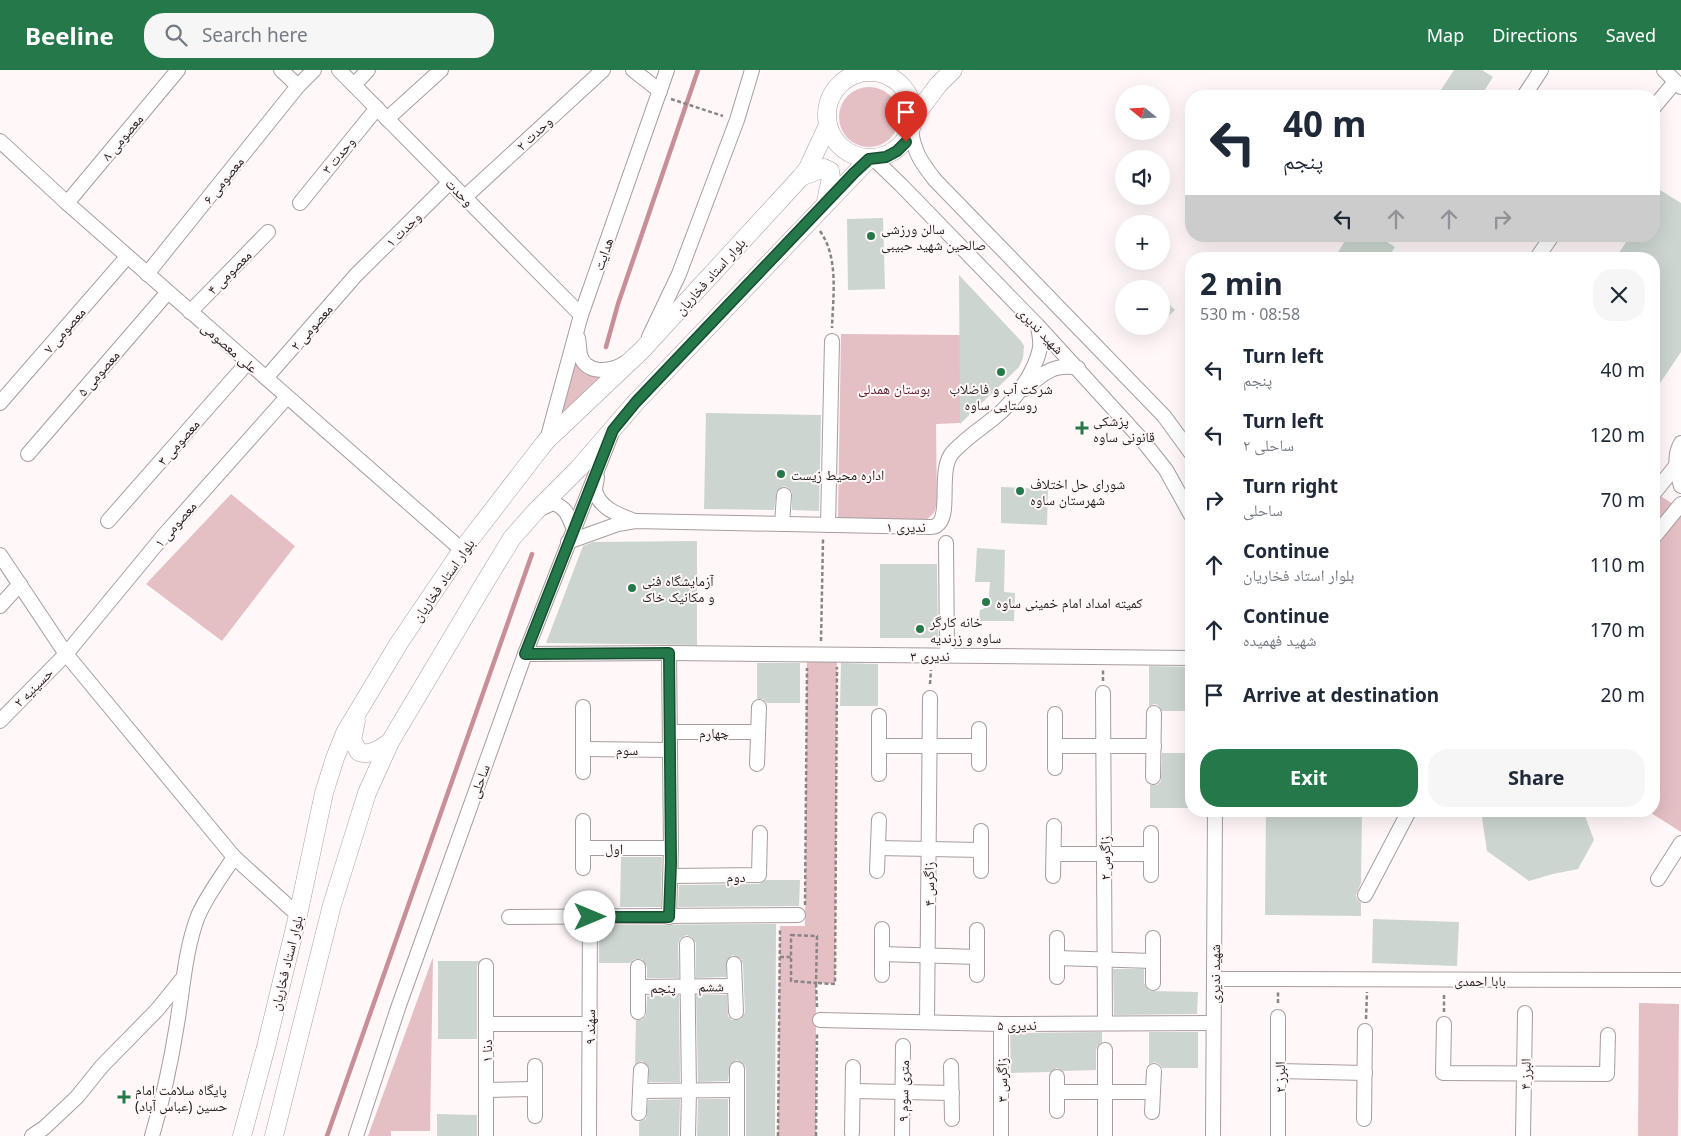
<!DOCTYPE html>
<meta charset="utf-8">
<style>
:root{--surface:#fff;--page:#f6f6f7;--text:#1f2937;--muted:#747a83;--accent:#25784a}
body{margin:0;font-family:"Noto Sans","Noto Naskh Arabic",sans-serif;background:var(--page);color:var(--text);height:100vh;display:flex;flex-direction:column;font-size:19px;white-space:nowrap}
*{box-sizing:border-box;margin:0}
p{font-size:16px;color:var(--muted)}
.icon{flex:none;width:28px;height:28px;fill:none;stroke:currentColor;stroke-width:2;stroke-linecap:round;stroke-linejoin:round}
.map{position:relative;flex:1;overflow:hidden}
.panel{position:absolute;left:1185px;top:182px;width:475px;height:565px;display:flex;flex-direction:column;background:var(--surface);border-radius:20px;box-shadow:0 5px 20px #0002}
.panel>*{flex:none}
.top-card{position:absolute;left:1185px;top:20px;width:475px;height:152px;border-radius:20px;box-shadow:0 5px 20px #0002;background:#fff;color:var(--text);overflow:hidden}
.needle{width:32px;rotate:288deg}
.tools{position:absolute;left:1115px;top:15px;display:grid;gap:10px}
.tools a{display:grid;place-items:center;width:55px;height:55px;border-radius:50%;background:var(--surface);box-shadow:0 5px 20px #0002;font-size:25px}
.pin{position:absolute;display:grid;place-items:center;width:42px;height:42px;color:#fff;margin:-51px -21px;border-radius:50% 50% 50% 0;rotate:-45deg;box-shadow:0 0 5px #0007}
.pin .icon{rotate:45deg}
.me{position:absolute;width:55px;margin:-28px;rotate:90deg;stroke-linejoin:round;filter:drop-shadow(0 0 4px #0008)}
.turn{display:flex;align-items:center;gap:18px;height:105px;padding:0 15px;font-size:22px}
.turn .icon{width:65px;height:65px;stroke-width:2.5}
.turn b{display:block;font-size:35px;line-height:42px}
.lanes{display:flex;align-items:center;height:48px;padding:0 15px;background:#0003;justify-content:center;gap:25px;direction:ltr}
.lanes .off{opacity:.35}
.round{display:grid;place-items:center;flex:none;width:52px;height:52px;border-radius:20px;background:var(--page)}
.overview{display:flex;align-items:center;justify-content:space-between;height:85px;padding:0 15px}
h1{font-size:30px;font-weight:700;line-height:38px}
.cta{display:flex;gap:10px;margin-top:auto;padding:10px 15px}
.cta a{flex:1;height:58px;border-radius:20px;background:var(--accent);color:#fff;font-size:20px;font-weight:700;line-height:58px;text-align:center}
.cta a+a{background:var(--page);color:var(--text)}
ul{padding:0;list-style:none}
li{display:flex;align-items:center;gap:15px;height:65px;padding:0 15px}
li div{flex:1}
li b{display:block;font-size:19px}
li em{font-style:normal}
header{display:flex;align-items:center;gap:30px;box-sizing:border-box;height:70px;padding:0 25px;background:var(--accent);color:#fff}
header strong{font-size:24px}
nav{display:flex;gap:28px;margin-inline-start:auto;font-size:18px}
.search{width:350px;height:45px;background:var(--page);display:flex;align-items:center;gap:12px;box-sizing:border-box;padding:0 18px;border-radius:20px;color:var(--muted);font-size:19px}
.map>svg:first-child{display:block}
.green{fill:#e4bfc4}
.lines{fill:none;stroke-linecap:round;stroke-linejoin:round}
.stream{stroke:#c88f98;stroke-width:4.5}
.building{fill:#ccd5cf}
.minor-casing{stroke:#a89d9e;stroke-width:16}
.major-casing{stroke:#a89d9e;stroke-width:19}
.path{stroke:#8a8485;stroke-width:2.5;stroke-dasharray:4 2.5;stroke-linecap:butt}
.minor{stroke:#fff;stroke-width:14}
.major{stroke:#fff;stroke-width:18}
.route-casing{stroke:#184e30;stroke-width:12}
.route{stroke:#25784a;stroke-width:9}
.poi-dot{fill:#25784a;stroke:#fff7f8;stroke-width:2}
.labels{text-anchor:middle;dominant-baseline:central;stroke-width:4;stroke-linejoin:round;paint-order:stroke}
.street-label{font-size:14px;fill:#221e1e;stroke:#fff7f8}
.poi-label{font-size:14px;fill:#221e1e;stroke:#fff7f8;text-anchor:start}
.park-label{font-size:14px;fill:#5b1729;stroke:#fff7f8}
</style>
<header>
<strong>Beeline</strong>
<div class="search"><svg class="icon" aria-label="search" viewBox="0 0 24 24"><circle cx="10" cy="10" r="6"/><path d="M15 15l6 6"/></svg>Search here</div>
<nav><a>Map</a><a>Directions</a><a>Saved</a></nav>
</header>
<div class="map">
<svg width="1681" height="1066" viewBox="0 0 1681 1066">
<rect width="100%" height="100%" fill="#fff7f8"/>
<g class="green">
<circle cx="869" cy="47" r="30"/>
<polygon points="841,264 960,265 960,353 936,354 937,433 934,443 926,450 838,448"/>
<polygon points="574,288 585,304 603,306 560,346"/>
<polygon points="1654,422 1681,439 1681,762 1648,741 1654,741"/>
<polygon points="231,424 295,476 222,571 146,514"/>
<polygon points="807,584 837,584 835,914 816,913 816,1066 778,1066 780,856 805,856"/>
<polygon points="433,887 430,1061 391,1061 391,1066 368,1066"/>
<polygon points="1639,933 1679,934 1678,1066 1638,1066"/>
</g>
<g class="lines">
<g class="stream">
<polyline points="606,277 618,234 698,0"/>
<polyline points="327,1066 532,484"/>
</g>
</g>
<g class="building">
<polygon points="1454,0 1482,0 1493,7 1481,26 1437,26"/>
<polygon points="1660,120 1681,133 1681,282 1654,322 1654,189 1615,189 1630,166 1654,166 1654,130"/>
<polygon points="883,148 885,219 848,220 847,149"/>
<polygon points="1348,166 1378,166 1395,177 1387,189 1334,189"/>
<polygon points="959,205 1021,271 1024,276 1023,288 1019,297 960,354"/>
<polygon points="1161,227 1175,240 1161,253"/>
<polygon points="706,343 821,345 819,441 792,440 792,422 789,418 784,416 777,421 774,440 704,439"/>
<polygon points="1001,417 1048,419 1047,455 1001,453"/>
<polygon points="697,471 697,575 546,573 583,476 593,472"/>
<polygon points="977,478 1005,480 1004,522 1015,523 1014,551 979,551 980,540 988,537 990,512 975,512"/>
<polygon points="880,494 937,494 938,568 880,568"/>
<polygon points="757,593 800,593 800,633 767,633 763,629 757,629"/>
<polygon points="841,593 878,594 878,636 840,636"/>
<polygon points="1149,596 1191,597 1191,641 1162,641 1158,635 1154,634 1149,636"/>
<polygon points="1162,683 1191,683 1191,738 1150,738 1150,715 1157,715 1161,711"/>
<polygon points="1266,741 1362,741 1361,813 1356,825 1357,829 1361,833 1361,846 1265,845"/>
<polygon points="1481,741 1583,741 1594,770 1578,799 1553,804 1529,811 1487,781"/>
<polygon points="621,787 662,787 661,837 620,837"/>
<polygon points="766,810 800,810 799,836 678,837 679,815 759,814"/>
<polygon points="1373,849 1459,852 1457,896 1372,893"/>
<polygon points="776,854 775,1066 746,1066 746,999 744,994 737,990 730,994 728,1011 698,1012 696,925 727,925 728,946 732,950 741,949 745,942 743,894 741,889 733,885 727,890 726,907 696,908 696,873 692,867 686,865 680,869 678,874 679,908 647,908 647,897 642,889 634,889 630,893 599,893 599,860 602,855"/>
<polygon points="438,891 479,891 477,896 477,969 438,969"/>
<polygon points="1113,899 1144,899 1144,913 1149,921 1198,922 1197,944 1114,945"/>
<polygon points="679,925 680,1012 649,1012 648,996 642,991 635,994 636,950 642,950 646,946 647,926"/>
<polygon points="1102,962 1102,972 1098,975 1096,980 1096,1000 1063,1001 1057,998 1050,1002 1011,1003 1010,963"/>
<polygon points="1149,962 1198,962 1198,998 1162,998 1159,994 1155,992 1149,994"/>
<polygon points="680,1029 679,1066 639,1066 639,1052 646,1049 648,1030"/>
<polygon points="698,1029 728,1029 728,1066 697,1066"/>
<polygon points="437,1044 477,1045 477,1066 437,1066"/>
</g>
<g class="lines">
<defs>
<g id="minor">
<polyline points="281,0 298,16"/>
<polyline points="339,0 581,245"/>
<polyline points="633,0 660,21"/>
<polyline points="1664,0 1681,17"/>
<polyline points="354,15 368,0"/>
<polyline points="1524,26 1541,0"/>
<polyline points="1654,37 1675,12"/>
<polyline points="387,49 441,0"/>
<path d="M911,61c4,23 10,31 24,49l229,236 27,37"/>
<polyline points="0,71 67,133 462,480"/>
<polyline points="874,89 901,115 1038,256 1143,371 1166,400 1191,445"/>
<polyline points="465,127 603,0"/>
<polyline points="67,133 178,0"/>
<polyline points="300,133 377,38"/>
<polyline points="1536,189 1552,166"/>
<polyline points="147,204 298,16 314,0"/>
<polyline points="190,242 268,162"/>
<polyline points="649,267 679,204 737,50 752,0"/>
<path d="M578,268c1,5 1,12 2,17 6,20 31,17 45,8"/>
<polyline points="266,308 356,205 450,112"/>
<path d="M1025,319c17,-15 29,-26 53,-21"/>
<polyline points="0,333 127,187"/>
<polyline points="547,370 581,245 667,0"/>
<path d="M1681,373c-8,14 -4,29 0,43"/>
<polyline points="28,384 168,222"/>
<path d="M597,407c0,4 -2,9 -2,12 2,18 24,26 37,31"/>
<polyline points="1654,423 1675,397"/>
<path d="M538,440l15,-7c14,5 15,13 21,26"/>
<polyline points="108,451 248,292"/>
<polyline points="782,454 784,425"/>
<polyline points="828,455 832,271"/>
<polyline points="1654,467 1681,434"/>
<path d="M568,472l50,-18 17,-3 295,6c2,0 5,0 7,-2 15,-9 0,-56 16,-73 12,-13 27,-23 41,-34 19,-15 41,-45 46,-70 1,-7 -1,-15 -2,-22"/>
<polyline points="946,473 947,585"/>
<polyline points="0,485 66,584 234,787 298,845"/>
<polyline points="0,536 20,514"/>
<polyline points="669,583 671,778 669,847"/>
<polyline points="525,584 669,583 1191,588"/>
<polyline points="1103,623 1105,953"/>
<polyline points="1055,644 1055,676 1154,676"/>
<polyline points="0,651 66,584 165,464 287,327"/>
<polyline points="670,662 758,662"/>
<polyline points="880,676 979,676"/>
<polyline points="584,679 670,680"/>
<polyline points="757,694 759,637"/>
<polyline points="979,694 979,659"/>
<polyline points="1055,698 1055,676"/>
<polyline points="583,702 583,637"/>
<polyline points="879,704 879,646"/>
<polyline points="1153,707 1154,643"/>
<polyline points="583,751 583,778 671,778"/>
<polyline points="981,761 981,801"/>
<polyline points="1151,763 1151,805"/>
<polyline points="878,778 981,780"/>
<polyline points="1054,784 1150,784"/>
<polyline points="583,798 583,778"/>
<polyline points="877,801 879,750"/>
<polyline points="671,806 759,805 760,763"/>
<polyline points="1053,806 1054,756"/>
<polyline points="1658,809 1681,773"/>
<polyline points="1365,825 1409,741"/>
<polyline points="509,847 798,845"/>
<polyline points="977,860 977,905"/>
<polyline points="1057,868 1057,907"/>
<polyline points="687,874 689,1021 688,1066"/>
<polyline points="882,884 977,887"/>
<polyline points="1057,888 1153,891"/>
<polyline points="734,894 736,942"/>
<polyline points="882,905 882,859"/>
<polyline points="1214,909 1681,910"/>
<polyline points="1153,913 1153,868"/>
<polyline points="638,917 735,916"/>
<polyline points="638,942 638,897"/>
<polyline points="1278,947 1278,1066"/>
<polyline points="820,950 1001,954 1213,953"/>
<polyline points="927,952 930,628"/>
<polyline points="486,954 589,954"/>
<polyline points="1001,954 1001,1066"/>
<polyline points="1444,954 1443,1003 1607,1004 1608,965"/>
<polyline points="535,996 535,1046"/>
<polyline points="951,996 952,1049"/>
<polyline points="1279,1001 1365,1003"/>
<polyline points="486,1020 534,1019"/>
<polyline points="640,1021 737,1020"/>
<polyline points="853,1021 952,1023"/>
<polyline points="1057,1022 1152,1022"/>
<polyline points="1057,1041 1057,1007"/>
<polyline points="1152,1042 1154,1001"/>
<polyline points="639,1043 641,1000"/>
<polyline points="1364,1049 1365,961"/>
<polyline points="852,1063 853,997"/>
<polyline points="32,1066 44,1058 77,1027 102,996 157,940 183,908"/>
<path d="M152,1066c11,-37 19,-74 25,-112 6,-36 8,-74 21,-108 9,-21 24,-40 36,-59"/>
<polyline points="356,1066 398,938 525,584 611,365"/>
<polyline points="486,1066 486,896"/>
<polyline points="589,1066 590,847"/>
<polyline points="737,1066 737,999"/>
<polyline points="902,1066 903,976"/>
<polyline points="1105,1066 1105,980"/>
<polyline points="1213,1066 1215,741"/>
<polyline points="1523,1066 1525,943"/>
</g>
<g id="major">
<circle cx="870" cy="45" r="43"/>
<polyline points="914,47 938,15 953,0"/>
<polyline points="801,107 824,98 830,101 831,108 826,131"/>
<path d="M356,651l-4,19 7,12c12,4 21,-3 31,-10"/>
<polyline points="242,1066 266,977 298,845 324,723 335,688 345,663 399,573 462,480 539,380 547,370 642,280 801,107 808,98 828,55"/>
<polyline points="274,1066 332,835 367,723 390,672 484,514 512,468 535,442 579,398 636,332 869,89"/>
</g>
</defs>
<use href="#minor" class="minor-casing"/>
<use href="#major" class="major-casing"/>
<g class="path">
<polyline points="671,29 723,46"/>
<path d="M820,161c19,27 13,65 12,97"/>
<polyline points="821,571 823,469"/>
<polyline points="1103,611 1103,599"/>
<polyline points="930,614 931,600"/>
<polyline points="805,835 807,598"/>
<polygon points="791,865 817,866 816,913 791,911"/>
<polyline points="780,887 791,887"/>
<polyline points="1278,933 1278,921"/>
<polyline points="817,937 816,913 835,914 837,597"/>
<polyline points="1444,942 1444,923"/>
<polyline points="1366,949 1367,922"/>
<polyline points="778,1066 780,860"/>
<polyline points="816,1066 817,963"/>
</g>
<use href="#minor" class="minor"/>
<use href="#major" class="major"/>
</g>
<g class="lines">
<defs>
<polyline id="route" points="590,847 669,847 671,792 669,583 525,584 613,360 636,332 854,103 869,89 886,87 897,81 906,72"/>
</defs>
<use href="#route" class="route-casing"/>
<use href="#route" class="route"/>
</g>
<g class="poi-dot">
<circle cx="871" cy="166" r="5"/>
<circle cx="1001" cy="302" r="5"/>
<path d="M1079.5 350.5h5v5h5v5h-5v5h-5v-5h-5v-5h5z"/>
<circle cx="781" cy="404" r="5"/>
<circle cx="1020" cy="421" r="5"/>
<circle cx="632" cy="518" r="5"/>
<circle cx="986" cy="532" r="5"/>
<circle cx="920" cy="559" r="5"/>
<path d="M121.5 1019.5h5v5h5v5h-5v5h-5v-5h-5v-5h5z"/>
</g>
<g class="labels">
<g class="street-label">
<text transform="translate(534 63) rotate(-43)">وحدت ۲</text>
<text transform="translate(122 67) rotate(-50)">معصومی ۸</text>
<text transform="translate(338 85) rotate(-51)">وحدت ۳</text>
<text transform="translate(223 110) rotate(-51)">معصومی ۶</text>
<text transform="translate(460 122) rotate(45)">وحدت</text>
<text transform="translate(403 159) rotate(-45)">وحدت ۱</text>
<text transform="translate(603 184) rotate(-71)">هدایت</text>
<text transform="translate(229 202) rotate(-45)">معصومی ۴</text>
<text transform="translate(710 206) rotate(-48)">بلوار استاد فخاریان</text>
<text transform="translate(311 257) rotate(-49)">معصومی ۲</text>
<text transform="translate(64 260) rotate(-49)">معصومی ۷</text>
<text transform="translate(1041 260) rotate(46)">شهید ندیری</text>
<text transform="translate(230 277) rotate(41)">علی معصومی</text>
<text transform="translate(98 303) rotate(-49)">معصومی ۵</text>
<text transform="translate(178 372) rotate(-49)">معصومی ۳</text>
<text transform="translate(175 454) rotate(-49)">معصومی ۱</text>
<text x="906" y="456">ندیری ۱</text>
<text transform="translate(443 510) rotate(-55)">بلوار استاد فخاریان</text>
<text x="930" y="585">ندیری ۳</text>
<text transform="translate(33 617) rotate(-45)">حسینیه ۲</text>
<text x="714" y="662">چهارم</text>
<text x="627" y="679">سوم</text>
<text transform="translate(479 711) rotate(-70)">ساحلی</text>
<text x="614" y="778">اول</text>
<text transform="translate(1104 788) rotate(-90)">زاگرس ۲</text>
<text x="736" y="806">دوم</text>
<text transform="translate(928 814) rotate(-90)">زاگرس ۴</text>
<text transform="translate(286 893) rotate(-76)">بلوار استاد فخاریان</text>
<text transform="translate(1214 904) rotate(-90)">شهید ندیری</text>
<text x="1480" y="910">بابا احمدی</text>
<text transform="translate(711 916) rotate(-1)">ششم</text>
<text x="663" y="917">پنجم</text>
<text x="1017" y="954">ندیری ۵</text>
<text transform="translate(589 957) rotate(-90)">سهند ۹</text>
<text transform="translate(486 981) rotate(-90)">دنا ۱</text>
<text transform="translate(1525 1004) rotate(-89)">البرز ۴</text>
<text transform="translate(1279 1007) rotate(-90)">البرز ۲</text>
<text transform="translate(1001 1010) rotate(-90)">زاگرس ۳</text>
<text transform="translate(903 1021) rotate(-89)">۹ متری سوم</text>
</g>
<g class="poi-label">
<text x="881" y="158">سالن ورزشی<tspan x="881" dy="16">صالحین شهید حبیبی</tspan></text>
<text x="1001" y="318" text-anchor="middle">شرکت آب و فاضلاب<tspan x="1001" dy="16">روستایی ساوه</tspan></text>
<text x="1093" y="350">پزشکی<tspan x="1093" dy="16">قانونی ساوه</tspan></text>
<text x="791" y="404">اداره محیط زیست</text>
<text x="1030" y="413">شورای حل اختلاف<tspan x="1030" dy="16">شهرستان ساوه</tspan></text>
<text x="642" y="510">آزمایشگاه فنی<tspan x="642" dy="16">و مکانیک خاک</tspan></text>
<text x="996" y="532">کمیته امداد امام خمینی ساوه</text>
<text x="930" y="551">خانه کارگر<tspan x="930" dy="16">ساوه و زرندیه</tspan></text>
<text x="135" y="1019">پایگاه سلامت امام<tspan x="135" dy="16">حسین (عباس آباد)</tspan></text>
</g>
<g class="park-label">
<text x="894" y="318">بوستان همدلی</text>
</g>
</g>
</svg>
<div class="tools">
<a><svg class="needle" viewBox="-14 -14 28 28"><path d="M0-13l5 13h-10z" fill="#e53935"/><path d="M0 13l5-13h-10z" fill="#747a83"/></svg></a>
<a><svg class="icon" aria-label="sound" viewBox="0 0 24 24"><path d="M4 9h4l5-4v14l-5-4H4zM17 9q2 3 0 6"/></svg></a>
<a>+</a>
<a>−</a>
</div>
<div class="pin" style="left:906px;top:72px;background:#d93025"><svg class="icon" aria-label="arrive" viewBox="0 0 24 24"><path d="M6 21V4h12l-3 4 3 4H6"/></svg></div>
<svg class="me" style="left:590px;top:847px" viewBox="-20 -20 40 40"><circle r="19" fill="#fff"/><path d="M0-13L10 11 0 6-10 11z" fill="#25784a"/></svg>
<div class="top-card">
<div class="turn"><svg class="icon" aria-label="left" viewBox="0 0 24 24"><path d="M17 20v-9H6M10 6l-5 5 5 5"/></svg><div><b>40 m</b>پنجم</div></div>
<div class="lanes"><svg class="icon" aria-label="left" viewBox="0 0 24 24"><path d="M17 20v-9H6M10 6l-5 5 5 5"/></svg><svg class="icon off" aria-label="ahead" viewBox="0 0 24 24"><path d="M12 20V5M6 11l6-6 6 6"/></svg><svg class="icon off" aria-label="ahead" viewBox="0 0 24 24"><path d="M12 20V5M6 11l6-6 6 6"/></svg><svg class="icon off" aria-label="right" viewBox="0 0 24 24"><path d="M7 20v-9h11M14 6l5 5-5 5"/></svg></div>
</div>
<section class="panel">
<div class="overview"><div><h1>2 min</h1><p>530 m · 08:58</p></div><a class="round"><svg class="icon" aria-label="close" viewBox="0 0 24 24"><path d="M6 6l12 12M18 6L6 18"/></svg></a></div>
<ul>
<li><svg class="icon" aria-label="left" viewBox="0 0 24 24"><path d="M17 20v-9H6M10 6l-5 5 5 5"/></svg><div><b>Turn left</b><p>پنجم</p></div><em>40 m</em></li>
<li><svg class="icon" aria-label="left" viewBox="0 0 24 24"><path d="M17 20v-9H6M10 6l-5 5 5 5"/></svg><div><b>Turn left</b><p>ساحلی ۲</p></div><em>120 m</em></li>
<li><svg class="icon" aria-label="right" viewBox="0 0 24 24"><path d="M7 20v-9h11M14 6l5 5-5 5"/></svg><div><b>Turn right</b><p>ساحلی</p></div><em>70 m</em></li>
<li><svg class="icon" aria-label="ahead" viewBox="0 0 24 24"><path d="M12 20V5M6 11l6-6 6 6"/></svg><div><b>Continue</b><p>بلوار استاد فخاریان</p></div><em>110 m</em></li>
<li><svg class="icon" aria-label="ahead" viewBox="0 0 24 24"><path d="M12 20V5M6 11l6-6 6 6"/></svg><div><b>Continue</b><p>شهید فهمیده</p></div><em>170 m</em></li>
<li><svg class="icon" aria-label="arrive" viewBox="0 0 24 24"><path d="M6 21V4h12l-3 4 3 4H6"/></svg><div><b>Arrive at destination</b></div><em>20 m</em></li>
</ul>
<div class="cta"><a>Exit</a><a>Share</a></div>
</section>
</div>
